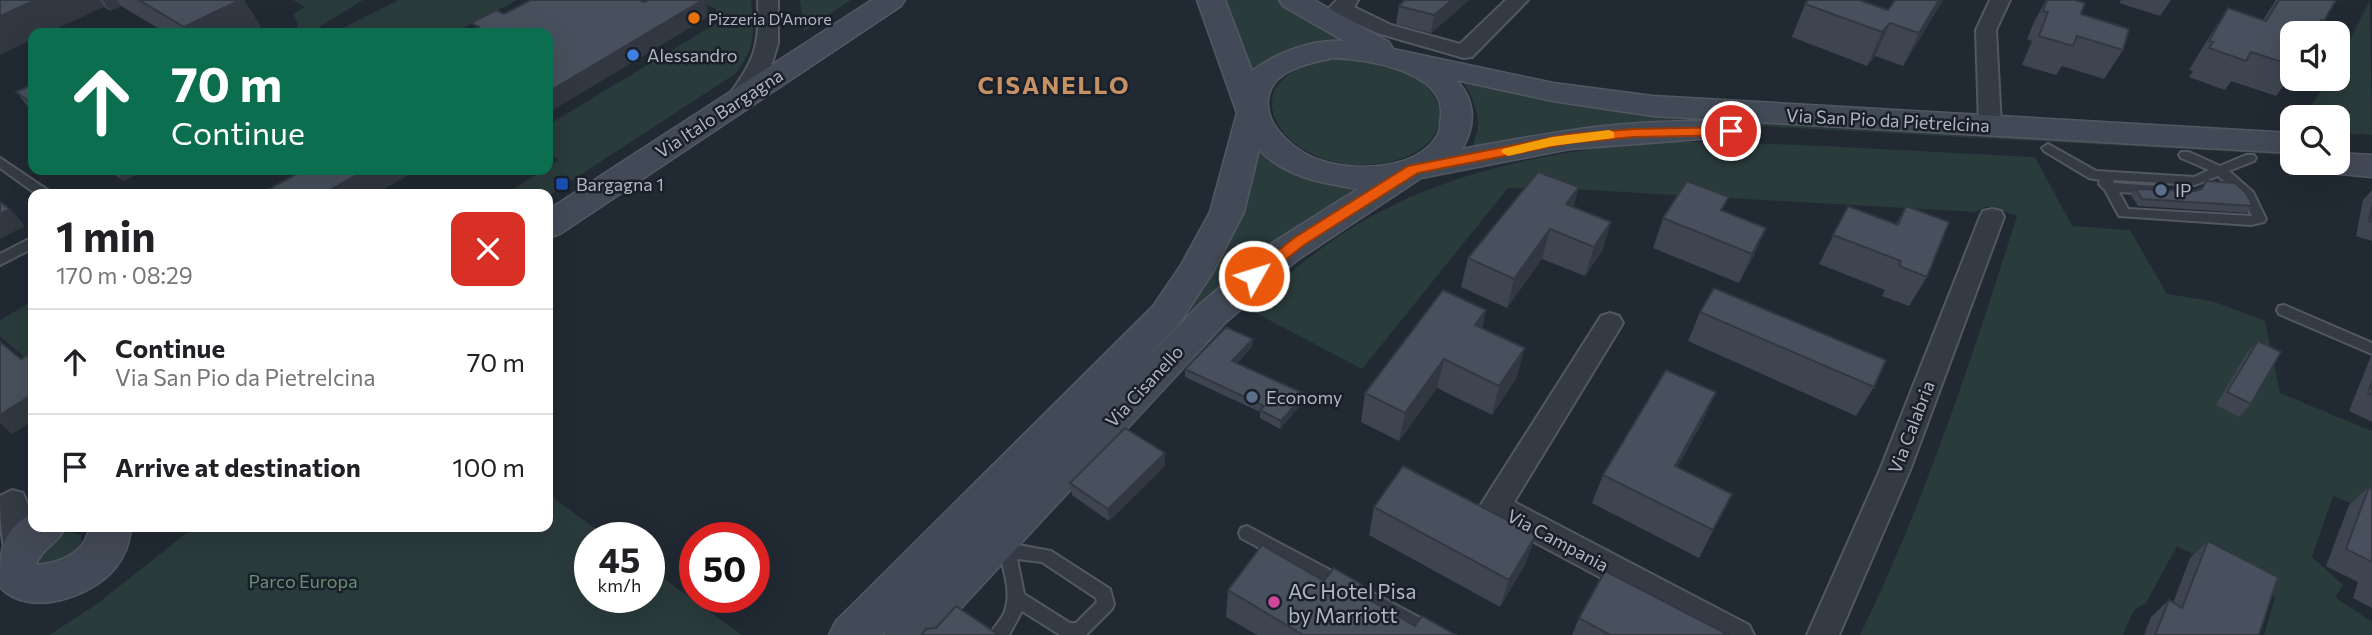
<!DOCTYPE html>
<meta charset="utf-8">
<style>
:root{--surface:#fff;--page:#f2f2f2;--text:#202124;--muted:#757577;--line:#e0e0e0}
body{margin:0;font-family:Commissioner,sans-serif;background:var(--page);color:var(--text);height:100vh;display:flex;flex-direction:column;font-size:26px;white-space:nowrap}
*{box-sizing:border-box;margin:0}
p{font-size:23px;color:var(--muted)}
.icon{flex:none;width:38px;height:38px;fill:none;stroke:currentColor;stroke-width:2;stroke-linecap:round;stroke-linejoin:round}
.map{position:relative;flex:1;overflow:hidden}
.sheet{position:absolute;left:28px;top:189px;width:525px;height:343px;display:flex;flex-direction:column;background:var(--surface);border-radius:14px;box-shadow:0 7px 28px #0002}
.sheet>*{flex:none}
.hud{position:absolute;left:28px;top:28px;width:525px;height:147px;border-radius:14px;box-shadow:0 7px 28px #0002;background:#0b6e4f;color:#fff;overflow:hidden}
.controls{position:absolute;left:2280px;top:21px;display:grid;gap:14px}
.controls a{display:grid;place-items:center;width:70px;height:70px;border-radius:14px;background:var(--surface);box-shadow:0 7px 28px #0002;font-size:35px}
.speed{position:absolute;left:574px;top:522px;display:flex;gap:14px;font-size:35px;font-weight:700;text-align:center}
.speed>*{display:grid;place-content:center;width:91px;height:91px;border-radius:50%;background:var(--surface);box-shadow:0 7px 28px #0002;line-height:1}
.speed small{font-size:18px;font-weight:400}
.speed .limit{border:10px solid #d22;background:#fff;color:#111}
.pin{position:absolute;display:grid;place-items:center;width:60px;height:60px;color:#fff;margin:-30px;border:4px solid #fff;border-radius:50%;box-shadow:0 2px 7px #0007}
.me{position:absolute;width:77px;margin:-38px;rotate:51deg;stroke-linejoin:round;filter:drop-shadow(0 0 5px #0008)}
.turn{display:flex;align-items:center;gap:24px;height:147px;padding:0 28px;font-size:32px}
.turn .icon{width:91px;height:91px;stroke-width:2.5}
.turn b{display:block;font-size:49px;line-height:60px}
.round{display:grid;place-items:center;flex:none;width:74px;height:74px;border-radius:14px;background:var(--page)}
.head{display:flex;align-items:center;justify-content:space-between;height:119px;padding:0 28px}
h1{font-size:42px;font-weight:700;line-height:52px}
ul{padding:0;list-style:none}
li{display:flex;align-items:center;gap:21px;height:105px;padding:0 28px;border-top:2px solid var(--line)}
li div{flex:1}
li b{display:block;font-size:26px}
li em{font-style:normal}
.map>svg:first-child{display:block}
.green{fill:#2a3b3b}
.lines{fill:none;stroke-linecap:round;stroke-linejoin:round}
.lane-casing{stroke:#525862;stroke-width:4}
.street-casing{stroke:#525862;stroke-width:4}
.secondary-casing{stroke:#525862;stroke-width:3}
.lane{fill:#343b44;fill-rule:evenodd}
.street{fill:#343b44;fill-rule:evenodd}
.secondary{fill:#434a57;fill-rule:evenodd}
.wall{fill:#3e4550}
.shaded-wall{fill:#323841}
.building{fill:#48505d;stroke:#323841;stroke-width:2}
.route{fill:#ea580c;stroke:#983908;stroke-width:2}
.slow{fill:#f59e0b}
.food-dot{fill:#e8710a;stroke:#1a2029;stroke-width:2.5}
.shop-dot{fill:#3f7fe0;stroke:#1a2029;stroke-width:2.5}
.transit-dot{fill:#1a4fb4;stroke:#1a2029;stroke-width:2.5}
.service-dot{fill:#5c6f8a;stroke:#1a2029;stroke-width:2.5}
.hotel-dot{fill:#d1479c;stroke:#1a2029;stroke-width:2.5}
.labels{text-anchor:middle;dominant-baseline:central;stroke-width:5;stroke-linejoin:round;paint-order:stroke}
.far-poi-label{font-size:16px;fill:#afb5c1;stroke:#1a2029;text-anchor:start}
.poi-label{font-size:18px;fill:#afb5c1;stroke:#1a2029;text-anchor:start}
.street-label{font-size:18px;fill:#afb5c1;stroke:#1a2029}
.park-label{font-size:18px;fill:#698f73;stroke:#1a2029}
.near-poi-label{font-size:21px;fill:#afb5c1;stroke:#1a2029;text-anchor:start}
.district-label{font-size:24px;font-weight:bold;letter-spacing:2px;fill:#c69165;stroke:#1a2029}
</style>
<div class="map">
<svg width="2372" height="635" viewBox="0 0 2372 635">
<rect width="100%" height="100%" fill="#212933"/>
<g class="green">
<polygon points="293,0 363,0 318,28 328,33 296,33 298,23 293,14 305,7"/>
<polygon points="399,0 517,0 454,33 333,33"/>
<path d="M695,0h56c3,32 6,47 -16,74l-187,122 -39,-4 50,-32 -11,-8v-27l169,-102 -1,-14z"/>
<polygon points="800,0 851,0 804,31"/>
<path d="M1222,0h58l65,40c-37,-3 -65,12 -94,31z"/>
<polygon points="2370,0 2372,135 2338,133 2338,117 2305,117 2328,79 2338,79 2338,63"/>
<path d="M1343,59c24,0 52,5 72,18 40,27 29,68 -15,82 -110,34 -194,-89 -57,-100z"/>
<path d="M1461,78l219,38 612,33v6l-549,-30h-59l-210,22c-1,-8 4,-14 4,-22 0,-18 -8,-31 -17,-47z"/>
<path d="M1659,141l145,4 231,12 37,69 58,4 37,64 45,7 53,20 15,72 92,38v77l-2,3 -37,-15 -21,61 31,28 -8,12 37,25v13h-108l11,-38 -98,-51 -31,57 -12,7 -11,25h-263c65,-134 112,-277 157,-419l-29,-10 -13,6 -386,-22 -81,-2 -146,181 -112,-59c33,-34 80,-71 122,-94 87,-48 189,-66 287,-75z"/>
<polygon points="1258,153 1303,177 1349,188 1355,192 1180,329 1172,325"/>
<polygon points="33,301 33,365 0,336 0,320"/>
<polygon points="548,494 607,537 590,537 590,597 649,597 649,568 742,635 49,635 97,604 194,527 548,527"/>
<path d="M70,532l11,3c4,19 -23,31 -40,28l-3,-8 18,-19z"/>
</g>
<g class="lines">
<defs>
<g id="lane">
<path d="M2048,144l48,27 98,6 15,-7 -28,-12 -2,-3 2,-3h8l31,14 26,-11h8l2,3 -2,3 -25,10 24,21 13,27 -2,3 -13,3 -132,-9 -14,-26 -6,-6 1,-4 -11,-2 -45,-27 -2,-3zM2218,176l25,22 9,18 -124,-7 -9,-17 38,2 6,-4 -6,-4 -43,-3 -1,-3 82,5z"/>
<polygon points="0,158 49,191 50,194 36,194 0,168"/>
<polygon points="33,237 33,248 0,265 0,254"/>
<polygon points="2284,305 2372,343 2372,354 2279,314 2277,310 2279,306"/>
<polygon points="1247,526 1443,630 1446,635 1421,635 1241,538 1239,533 1241,528"/>
<path d="M1007,543l44,8 59,38 4,15 -2,5 -26,26h-26l-38,-24 -13,24h-19c4,-9 12,-15 15,-24 7,-19 -2,-42 -6,-61l2,-5zM1017,559l25,3 54,36 1,4 -21,21h-6l-46,-29z"/>
</g>
<g id="street">
<path d="M758,0h20v43l-7,24 -28,41h-16l-3,-5c29,-43 36,-49 34,-103z"/>
<polygon points="1337,0 1358,0 1354,7 1391,25 1460,44 1506,0 1528,0 1472,57 1464,58 1377,33 1332,12 1329,8"/>
<polygon points="1990,0 2010,0 1996,30 2001,126 1998,131 1982,131 1979,126 1976,30"/>
<polygon points="1992,209 2001,211 2004,217 1910,470 1839,635 1807,635 1880,470 1980,217 1983,211"/>
<polygon points="1610,313 1619,316 1623,323 1514,502 1749,625 1754,635 1708,635 1484,515 1480,506 1601,316"/>
<path d="M12,490l11,3c9,19 16,47 7,66l-11,4 -11,-4c-7,-15 -8,-45 -8,-63z"/>
</g>
<g id="secondary">
<polygon points="872,0 905,0 901,6 560,234 548,238 548,210"/>
<path d="M1197,0h28l27,71c25,-19 60,-32 92,-30l-61,-35 -4,-6h35l75,42 4,7 160,34 100,13 639,37v20l-639,-37 -100,-15 -97,-21c20,20 20,46 6,69 66,-12 131,-25 198,-27 18,0 37,-3 54,2l5,7 -5,7 -144,11 -149,29 -125,83 -71,62 -289,312h-52l3,-6 -5,6h-53l7,-14 317,-315 28,-41 29,-53 27,-99zM1333,58c31,1 110,12 108,56 -1,9 0,18 -6,25 -21,30 -78,32 -109,23 -15,-4 -30,-13 -41,-24 -25,-24 -24,-57 12,-70 11,-5 24,-7 36,-10zM1259,150c27,27 61,33 99,39l-86,54 -73,62 -58,59 38,-40 34,-52 31,-60z"/>
<polygon points="2338,153 2372,155 2372,177 2309,171 2305,163 2338,163"/>
<path d="M33,513v14h33c-7,15 -25,22 -30,38 24,-2 50,-12 53,-38h42c-1,14 -6,29 -15,40 -23,30 -88,52 -116,20 0,-36 0,-56 33,-74z"/>
</g>
</defs>
<use href="#lane" class="lane-casing"/>
<use href="#street" class="street-casing"/>
<use href="#secondary" class="secondary-casing"/>
<use href="#lane" class="lane"/>
<use href="#street" class="street"/>
<use href="#secondary" class="secondary"/>
</g>
<g class="wall">
<polygon points="0,0 244,0 261,27 248,33 166,33 121,6 110,11 104,7"/>
<polygon points="1469,0 1431,33 1396,24 1399,6"/>
<polygon points="1943,0 1903,66 1875,56 1867,66 1792,37 1805,4 1888,10"/>
<polygon points="2046,0 2074,0 2081,14 2123,50 2104,79 2062,66 2056,75 2022,65 2032,41 2027,39 2034,22"/>
<polygon points="2121,0 2171,0 2160,16 2119,3"/>
<polygon points="2276,0 2336,0 2324,21 2315,33 2292,33 2292,74 2276,96 2231,81 2225,90 2189,77 2193,71 2189,70 2209,37 2228,8 2263,20"/>
<polygon points="33,84 33,113 16,92"/>
<polygon points="108,170 144,170 124,181"/>
<polygon points="2206,181 2253,206 2247,213 2138,206 2131,195 2136,189 2195,191 2200,189"/>
<polygon points="2372,190 2372,241 2356,236 2363,200"/>
<polygon points="1848,206 1896,224 1906,206 1927,277 1909,306 1882,296 1885,290 1819,264"/>
<polygon points="1573,207 1611,222 1602,251 1585,276 1542,259 1507,308 1461,287 1468,258"/>
<polygon points="1723,211 1766,228 1753,257 1739,283 1653,248 1663,218"/>
<polygon points="1486,310 1482,328 1517,377 1492,415 1437,388 1399,441 1361,422 1365,393"/>
<polygon points="1700,312 1874,387 1856,416 1688,341"/>
<polygon points="1253,339 1252,347 1237,363 1305,394 1304,401 1280,429 1260,418 1260,412 1185,377 1185,369"/>
<polygon points="2258,341 2251,404 2239,417 2216,405 2247,353"/>
<polygon points="2371,356 2372,356 2372,422 2349,411"/>
<polygon points="1703,421 1677,467 1732,494 1699,558 1592,503 1603,475"/>
<polygon points="1165,466 1109,521 1072,495 1070,483"/>
<polygon points="2369,487 2372,489 2372,608 2353,598 2358,582 2326,566 2349,505"/>
<polygon points="1374,507 1526,563 1500,607 1369,535"/>
<polygon points="2208,541 2259,635 2144,635 2151,617 2169,600 2173,603 2190,558"/>
<polygon points="1324,581 1361,584 1360,594 1415,626 1456,635 1257,635 1226,617 1228,590"/>
<polygon points="1579,618 1729,635 1572,635"/>
</g>
<g class="shaded-wall">
<polygon points="35,0 100,0 104,7 47,33 33,33 33,39 0,55 0,16"/>
<polygon points="103,0 117,0 121,6 110,11"/>
<polygon points="240,0 244,0 261,27 248,33 188,33 184,27"/>
<polygon points="703,0 705,0 710,16 548,113 548,92"/>
<polygon points="1452,0 1469,0 1431,33 1434,15"/>
<polygon points="1939,0 1943,0 1903,66 1919,33"/>
<polygon points="1890,23 1875,56 1867,66 1882,32"/>
<polygon points="115,170 144,170 124,181"/>
<polygon points="365,170 417,170 376,194 323,194"/>
<polygon points="1579,187 1571,216 1557,233 1566,204"/>
<polygon points="10,209 25,226 0,239 0,214"/>
<polygon points="1611,222 1602,251 1585,276 1594,247"/>
<polygon points="1766,228 1753,257 1739,283 1752,254"/>
<polygon points="1550,229 1542,259 1507,308 1514,279"/>
<polygon points="1486,310 1479,339 1475,325"/>
<polygon points="1253,339 1252,347 1232,368 1232,361"/>
<polygon points="1525,348 1517,377 1492,415 1499,386"/>
<polygon points="1444,359 1437,388 1399,441 1405,413"/>
<polygon points="1716,392 1703,421 1662,495 1675,466"/>
<polygon points="33,394 33,421 12,434 0,423 0,415"/>
<polygon points="1305,394 1304,401 1280,429 1281,421"/>
<polygon points="1165,453 1165,466 1109,521 1108,509"/>
<polygon points="1536,535 1526,563 1500,607 1509,580"/>
</g>
<g class="building">
<polygon points="0,0 35,0 0,16"/>
<polygon points="139,0 240,0 184,27"/>
<polygon points="531,0 639,0 644,2 648,0 703,0 548,92 548,33 468,33 479,27 471,23 496,10 504,14"/>
<polygon points="1405,0 1452,0 1434,15 1399,6"/>
<polygon points="1808,0 1859,0 1888,10 1895,0 1939,0 1919,33 1890,23 1882,32 1805,4"/>
<polygon points="2047,0 2074,0 2085,3 2081,14 2129,29 2123,50 2077,36 2073,46 2039,36 2048,12 2043,11"/>
<polygon points="2279,0 2336,0 2324,21 2321,20 2315,33 2292,33 2292,65 2251,52 2246,61 2209,48 2213,42 2209,41 2228,8 2266,21"/>
<polygon points="33,84 33,104 16,92"/>
<polygon points="304,170 365,170 323,194 260,194"/>
<polygon points="1538,172 1579,187 1566,204 1611,222 1594,247 1550,229 1514,279 1468,258"/>
<polygon points="1687,181 1729,197 1721,210 1766,228 1752,254 1663,218"/>
<polygon points="2206,181 2235,183 2246,193 2253,206 2142,199 2136,189 2195,191 2202,189"/>
<polygon points="0,202 10,209 0,214"/>
<polygon points="1848,206 1898,225 1906,206 1949,222 1927,277 1899,266 1901,261 1833,235"/>
<polygon points="2372,206 2372,222 2369,221"/>
<polygon points="1714,288 1886,360 1874,387 1700,312"/>
<polygon points="1443,290 1486,310 1475,325 1525,348 1499,386 1444,359 1405,413 1365,393"/>
<polygon points="1226,327 1253,339 1232,361 1305,394 1281,421 1260,410 1264,406 1185,369"/>
<polygon points="2258,341 2281,352 2251,404 2227,392"/>
<polygon points="0,342 21,359 33,352 33,394 0,415"/>
<polygon points="1666,370 1716,392 1675,466 1732,494 1713,530 1603,475"/>
<polygon points="2372,382 2372,395 2368,393"/>
<polygon points="1125,428 1165,453 1108,509 1070,483"/>
<polygon points="1403,466 1536,535 1509,580 1374,507"/>
<polygon points="2369,487 2372,489 2372,562 2346,549"/>
<polygon points="2208,541 2278,577 2259,635 2155,635 2169,600 2182,608"/>
<polygon points="1262,545 1324,581 1334,568 1361,584 1356,592 1415,626 1422,616 1456,635 1303,635 1228,590"/>
<polygon points="1605,571 1729,635 1610,635 1579,618"/>
<polygon points="956,606 999,635 921,635 926,629 936,628"/>
</g>
<polygon class="route" points="1731,127 1736,128 1736,135 1634,137 1570,143 1418,173 1304,245 1260,280 1254,281 1247,276 1294,238 1408,166 1570,134 1634,129"/>
<polygon class="slow" points="1609,130 1614,132 1614,138 1552,146 1508,156 1501,152 1503,149 1552,137"/>
<circle class="food-dot" cx="694" cy="18" r="7"/>
<circle class="shop-dot" cx="633" cy="55" r="7"/>
<rect class="transit-dot" x="555" y="177" width="14" height="14" rx="3.5"/>
<g class="service-dot">
<circle cx="2161" cy="190" r="7"/>
<circle cx="1252" cy="397" r="7"/>
</g>
<circle class="hotel-dot" cx="1274" cy="602" r="7"/>
<g class="labels">
<g class="far-poi-label">
<text x="708" y="18">Pizzeria D'Amore</text>
</g>
<g class="poi-label">
<text x="647" y="55">Alessandro</text>
<text x="576" y="184">Bargagna 1</text>
<text x="2175" y="190">IP</text>
<text x="1266" y="397">Economy</text>
</g>
<g class="street-label">
<text transform="translate(719 113) rotate(-33)">Via Italo Bargagna</text>
<text transform="translate(1888 120) rotate(3)">Via San Pio da Pietrelcina</text>
<text transform="translate(1144 386) rotate(-47)">Via Cisanello</text>
<text transform="translate(1911 427) rotate(-69)">Via Calabria</text>
<text transform="translate(1558 540) rotate(28)">Via Campania</text>
</g>
<g class="park-label">
<text x="303" y="581">Parco Europa</text>
</g>
<g class="near-poi-label">
<text x="1288" y="590">AC Hotel Pisa<tspan x="1288" dy="24">by Marriott</tspan></text>
</g>
<g class="district-label">
<text x="1054" y="84">CISANELLO</text>
</g>
</g>
</svg>
<div class="controls">
<a><svg class="icon" aria-label="sound" viewBox="0 0 24 24"><path d="M4 9h4l5-4v14l-5-4H4zM17 9q2 3 0 6"/></svg></a>
<a><svg class="icon" aria-label="search" viewBox="0 0 24 24"><circle cx="10" cy="10" r="6"/><path d="M15 15l6 6"/></svg></a>
</div>
<div class="speed"><div>45<small>km/h</small></div><div class="limit">50</div></div>
<div class="pin" style="left:1731px;top:131px;background:#d93025"><svg class="icon" aria-label="arrive" viewBox="0 0 24 24"><path d="M6 21V4h12l-3 4 3 4H6"/></svg></div>
<svg class="me" style="left:1254px;top:276px" viewBox="-20 -20 40 40"><circle r="17" fill="#ea580c" stroke="#fff" stroke-width="3"/><path d="M0-11L8 9 0 5-8 9z" fill="#fff"/></svg>
<div class="hud">
<div class="turn"><svg class="icon" aria-label="ahead" viewBox="0 0 24 24"><path d="M12 20V5M6 11l6-6 6 6"/></svg><div><b>70 m</b>Continue</div></div>
</div>
<section class="sheet">
<div class="head"><div><h1>1 min</h1><p>170 m · 08:29</p></div><a class="round" style="background:#d93025;color:#fff"><svg class="icon" aria-label="close" viewBox="0 0 24 24"><path d="M6 6l12 12M18 6L6 18"/></svg></a></div>
<ul>
<li><svg class="icon" aria-label="ahead" viewBox="0 0 24 24"><path d="M12 20V5M6 11l6-6 6 6"/></svg><div><b>Continue</b><p>Via San Pio da Pietrelcina</p></div><em>70 m</em></li>
<li><svg class="icon" aria-label="arrive" viewBox="0 0 24 24"><path d="M6 21V4h12l-3 4 3 4H6"/></svg><div><b>Arrive at destination</b></div><em>100 m</em></li>
</ul>
</section>
</div>
